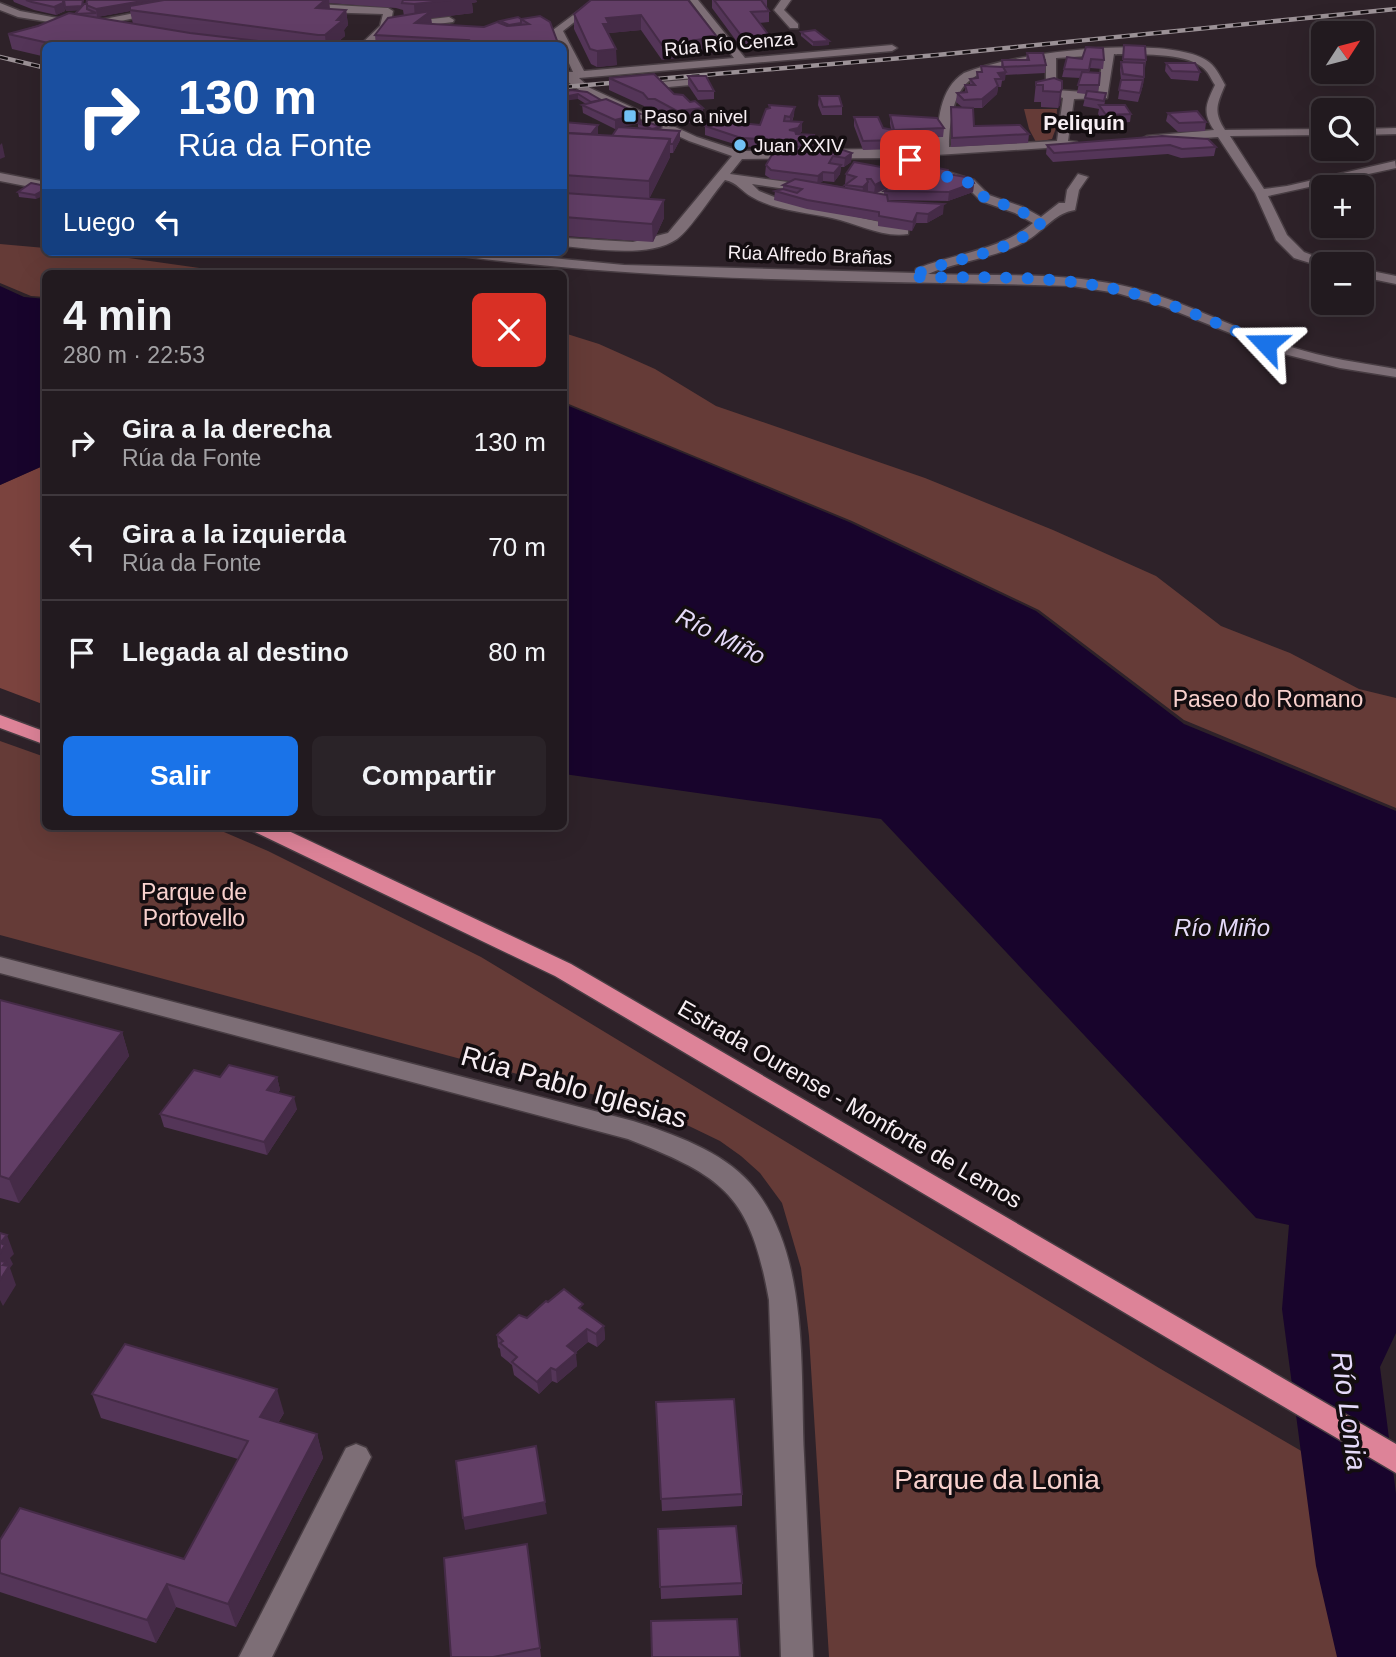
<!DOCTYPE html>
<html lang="es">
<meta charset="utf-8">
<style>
:root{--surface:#221a1f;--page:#2a2328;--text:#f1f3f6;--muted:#a2a1a4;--line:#3f383d;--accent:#1a73e8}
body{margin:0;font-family:Arial,sans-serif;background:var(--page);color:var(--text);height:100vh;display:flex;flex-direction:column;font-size:26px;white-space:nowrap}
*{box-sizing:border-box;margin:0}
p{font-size:23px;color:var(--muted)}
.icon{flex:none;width:38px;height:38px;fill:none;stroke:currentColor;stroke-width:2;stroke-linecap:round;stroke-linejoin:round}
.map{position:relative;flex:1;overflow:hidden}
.sheet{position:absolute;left:42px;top:270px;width:525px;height:560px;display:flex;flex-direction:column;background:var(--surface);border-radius:10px;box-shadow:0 7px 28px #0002,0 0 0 2px var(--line)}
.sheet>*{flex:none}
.guide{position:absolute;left:42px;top:42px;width:525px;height:214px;border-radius:10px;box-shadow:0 7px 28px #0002,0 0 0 2px var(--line);background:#1a4fa0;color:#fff;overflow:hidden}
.needle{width:46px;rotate:54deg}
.fabs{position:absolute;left:1311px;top:21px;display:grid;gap:14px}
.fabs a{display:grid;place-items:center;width:63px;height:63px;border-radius:10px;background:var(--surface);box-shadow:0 7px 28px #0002,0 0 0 2px var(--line);font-size:35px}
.pin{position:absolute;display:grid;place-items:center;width:60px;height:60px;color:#fff;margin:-30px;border-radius:14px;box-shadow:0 4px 10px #0006}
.me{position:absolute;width:77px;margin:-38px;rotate:293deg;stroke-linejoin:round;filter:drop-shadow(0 0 5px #0008)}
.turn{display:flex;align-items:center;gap:24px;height:147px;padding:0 21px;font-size:32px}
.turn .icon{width:91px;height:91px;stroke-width:2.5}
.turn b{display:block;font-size:49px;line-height:60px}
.then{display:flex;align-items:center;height:66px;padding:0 21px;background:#0003;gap:14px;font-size:26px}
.round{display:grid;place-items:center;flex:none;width:74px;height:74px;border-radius:10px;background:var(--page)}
.summary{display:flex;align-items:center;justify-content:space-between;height:119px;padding:0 21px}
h1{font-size:42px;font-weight:700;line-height:52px}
.primary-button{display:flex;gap:14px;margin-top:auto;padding:14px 21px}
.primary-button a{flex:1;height:80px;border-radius:10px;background:var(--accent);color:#fff;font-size:28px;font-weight:700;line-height:80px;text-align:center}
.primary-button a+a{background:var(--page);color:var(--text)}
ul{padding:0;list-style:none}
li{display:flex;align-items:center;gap:21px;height:105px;padding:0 21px;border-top:2px solid var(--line)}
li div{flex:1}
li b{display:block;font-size:26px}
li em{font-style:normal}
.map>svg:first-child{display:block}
.green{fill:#653b37}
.forest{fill:#7b433e}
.water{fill:#18042c}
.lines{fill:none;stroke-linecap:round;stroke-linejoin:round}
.minor-casing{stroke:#483d43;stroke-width:3}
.highway-casing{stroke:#483d43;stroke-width:3}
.minor{fill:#7d6e76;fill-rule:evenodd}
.highway{fill:#dd8398;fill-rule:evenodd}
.rail-casing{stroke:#9b9196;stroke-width:4.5}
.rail{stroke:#130d10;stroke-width:2.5;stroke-dasharray:8;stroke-linecap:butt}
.wall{fill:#543558;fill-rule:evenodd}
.shaded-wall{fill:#452b47}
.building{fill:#623e66;stroke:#452b47;stroke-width:2}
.route{stroke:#1a73e8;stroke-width:12;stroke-dasharray:0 21.6}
.poi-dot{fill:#72c1f5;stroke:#130d10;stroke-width:2.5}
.labels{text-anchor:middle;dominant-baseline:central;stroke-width:7;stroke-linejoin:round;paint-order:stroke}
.far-street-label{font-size:19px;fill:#f7eef3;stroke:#130d10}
.far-poi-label{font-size:19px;fill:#f7eef3;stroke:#130d10;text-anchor:start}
.far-neighbourhood-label{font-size:21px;font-weight:bold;fill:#f7eef3;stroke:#130d10}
.park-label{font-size:23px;fill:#f8d1cd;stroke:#130d10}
.street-label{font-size:23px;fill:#f7eef3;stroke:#130d10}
.water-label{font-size:24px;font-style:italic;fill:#e5daf9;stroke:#130d10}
.near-street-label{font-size:28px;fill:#f7eef3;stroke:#130d10}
.near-water-label{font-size:28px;font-style:italic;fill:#e5daf9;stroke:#130d10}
.near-park-label{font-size:28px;fill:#f8d1cd;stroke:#130d10}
</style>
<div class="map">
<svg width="1396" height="1657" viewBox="0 0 1396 1657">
<rect width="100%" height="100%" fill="#2e2229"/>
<g class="green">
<polygon points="1024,109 1057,109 1056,128 1052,139 1036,142 1029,129"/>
<polygon points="0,244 45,248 46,252 86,252 235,273 46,273 45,297 31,296 0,283"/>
<polygon points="564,333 599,344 655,369 716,406 925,478 1053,530 1156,576 1221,626 1290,653 1359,689 1396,698 1396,808 1184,720 1039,610 852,521 564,402"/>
<polygon points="0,741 45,757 46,826 210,826 268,851 481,957 1159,1368 1396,1506 1396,1657 829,1657 809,1336 801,1268 782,1203 760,1173 741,1156 720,1141 662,1113 0,935"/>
</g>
<polygon class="forest" points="45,465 45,705 0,688 0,485"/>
<g class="water">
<polygon points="0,286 24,297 46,299 45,465 0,485"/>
<polygon points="564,404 849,522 1036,611 1184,724 1396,811 1396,1333 1380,1367 1396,1494 1396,1657 1337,1657 1316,1566 1282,1309 1289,1225 1256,1218 881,819 564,774"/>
</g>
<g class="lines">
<defs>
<g id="minor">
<polygon points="201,0 221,0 87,28 18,17 0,10 0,3 20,11 84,23"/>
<polygon points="245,0 388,8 393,11 390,27 371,46 359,46 380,26 383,14 319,12"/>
<path d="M690,0h8l47,58 147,-13 5,3 -5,3 -313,27 11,10 107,49 43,14 197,-3c1,-27 2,-59 27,-75 47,-20 198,-39 242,-13 9,5 14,16 19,25 -8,19 -12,27 0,45l98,-1v6l-93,1 34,53 23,-3 108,-25 1,7 -128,28 19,39 17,17 31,12h-12v3l-29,-9 -18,-18 -21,-47 -37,-56 -71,5 -6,-3 6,-3 67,-6c-12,-18 -8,-26 1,-45 -4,-6 -7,-14 -13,-18 -18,-15 -65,-12 -88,-13l-7,44 -33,1 -6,42 9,1v4l-188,12 -147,1 -12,15 87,12 2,3 -6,4 -61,-9 7,7 28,11 121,26v6c-26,4 -52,-11 -76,-16 -26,-6 -56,-7 -80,-21 -11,-6 -14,-14 -27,-17 -12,14 -35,50 -48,59 -27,19 -82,10 -113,7v-8l69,4 35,-9 64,-77 -43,-15 -107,-49 -18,-13v-7h9l-9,-20v-6h-4l-7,-16 31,-23 5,3 -2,2 -24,19 21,40 150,-13zM1103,55l-5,38 -42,-3v-32zM1046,59v33l17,6 -6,43 -108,6c2,-77 28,-77 97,-88z"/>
<polygon points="781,0 791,0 784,10 798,24 798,28 790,28 774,10"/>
<polygon points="449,17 454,20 453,22 406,28 401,25 406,22"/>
<polygon points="697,79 701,80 701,84 636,90 631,87 636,84"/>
<polygon points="1396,128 1396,134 1362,135 1362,129"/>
<polygon points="913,164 917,165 917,171 907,177 879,202 855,201 849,197 855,193 872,195 898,171"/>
<path d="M948,172l26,8 15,15 34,12 18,10 18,-14h6l2,-13 11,-16 10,3 -9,13 -4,20c-19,3 -28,17 -44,28 -31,20 -70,22 -103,36 63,2 130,-2 192,11 60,13 113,44 171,62 34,11 70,16 105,22v8l-56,-9 -60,-15 -115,-46 -48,-14 -45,-7c-203,-6 -409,-3 -611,-30l-7,-4h36l134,13 291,8 1,-4c39,-16 83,-18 117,-46l-18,-10 -34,-12 -15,-15 -22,-7 -2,-3z"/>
<polygon points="0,173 46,182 46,190 0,181"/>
<polygon points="1362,269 1396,276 1396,284 1362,277"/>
<path d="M0,957l633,164c40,13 89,30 117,62 60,69 50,186 54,272 3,67 6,135 9,202h-32l-12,-357c-19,-105 -44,-123 -141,-161l-628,-166z"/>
<polygon points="356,1444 366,1448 371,1457 272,1657 239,1657 346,1448"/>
</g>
<g id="highway">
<polygon points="0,715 46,732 46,745 0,728"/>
<polygon points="250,826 278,826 571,964 1396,1444 1396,1473 555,976 253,831"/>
</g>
</defs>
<use href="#minor" class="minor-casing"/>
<use href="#highway" class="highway-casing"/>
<use href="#minor" class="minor"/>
<use href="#highway" class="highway"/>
<defs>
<g id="rail">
<polyline points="0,57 46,68"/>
<polyline points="564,87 937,55 1396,9"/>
</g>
</defs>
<use href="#rail" class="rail-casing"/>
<use href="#rail" class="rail"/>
</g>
<g class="wall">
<polygon points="13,0 63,0 65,11 56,15 34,10 14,2"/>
<path d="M87,0h389l1,2 -5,1 1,10 -42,5 1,6 52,3 16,-4v-2l21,-2 38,27h-183l-1,-11 29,-19 -1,-6 -7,-2 -67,-5 1,6 16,1 2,15 -4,5 1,6 -12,10h-287v11l-34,-8 -4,-15 68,-20 3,-4 -13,1 -1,-4 22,-3zM130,11l3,13 -40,-7h4z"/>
<polygon points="688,0 717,53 662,60 641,30 609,33 617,65 597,67 591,64 574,29 574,14"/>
<polygon points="712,0 767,0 767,8 769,11 769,22 759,23 771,38 770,50 743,50 712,8"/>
<polygon points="801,32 829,45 813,46 801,36"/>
<polygon points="1124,45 1146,60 1143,85 1138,102 1118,99 1121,80 1120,70 1121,62 1123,62"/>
<polygon points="1027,53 1046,65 1045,73 1005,75 1005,80 1002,81 1001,87 998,87 997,94 982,108 973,108 974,126 1029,134 1028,143 951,147 951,107 962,107 956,102 957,93 965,92 965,85 970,85 970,79 976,79 977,72 981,72 981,66 1001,67 1002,60 1026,60"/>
<polygon points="1067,57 1104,60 1103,69 1090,68 1089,73 1099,85 1098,92 1105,102 1104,105 1131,114 1130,122 1105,124 1098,114 1099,109 1083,106 1086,94 1077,93 1080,78 1062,77"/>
<polygon points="1166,63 1200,72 1198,81 1171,79 1165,71"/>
<polygon points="688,76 714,91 714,99 698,100 688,85"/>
<polygon points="609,78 674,94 690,102 703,108 703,121 677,124 655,111 648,112 644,106 609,90"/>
<polygon points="1062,81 1060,105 1058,108 1041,107 1041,102 1034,102 1036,82"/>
<path d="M571,90l89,40 20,1v9l-7,13h-3v4l-21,42 15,1v18l-11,24 -89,-6v-114l34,3v8l-1,2 15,1 5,-8 -2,1 -32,-16 -1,-8 4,-1 -8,-5zM638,123v4l3,2 -20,-2z"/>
<polygon points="819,96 842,106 842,115 822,115 818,105"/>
<polygon points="769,105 794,115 792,122 802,131 799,134 814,135 813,147 852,153 851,162 844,167 841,167 840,174 834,182 823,181 820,183 845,187 845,185 847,184 845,184 846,174 892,169 891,178 887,188 877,193 884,194 884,191 948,174 974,183 973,192 948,201 888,200 943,214 927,223 916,223 912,231 878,226 878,221 807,209 774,200 775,191 783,189 783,185 790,181 771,179 765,175 766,165 775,149 741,146 705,135 705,126 732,122 760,125 769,108"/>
<polygon points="1168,113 1206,122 1205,131 1178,132 1166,121"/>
<polygon points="890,115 944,128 943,137 896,138 896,149 863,150 854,126 854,117 883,128 891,129 890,124"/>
<polygon points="1162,136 1216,147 1214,156 1181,158 1168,154 1053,162 1046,154 1047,145"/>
<polygon points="46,186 36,199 19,197 18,192"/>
<polygon points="0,1000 122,1032 129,1056 19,1203 0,1198"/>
<polygon points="220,1077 277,1077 280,1090 278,1093 297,1109 267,1155 164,1127 160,1114"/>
<polygon points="548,1302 583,1311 604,1326 605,1339 597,1347 588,1342 575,1353 577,1366 557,1383 552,1381 539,1394 514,1375 512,1365 501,1356 500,1349 498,1347 497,1335 527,1318"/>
<polygon points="92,1394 284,1413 278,1423 317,1434 323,1458 236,1627 176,1607 156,1643 0,1592 0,1540 184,1559 238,1459 101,1418"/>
<polygon points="656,1402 742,1494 742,1506 662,1511"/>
<polygon points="658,1529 742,1583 742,1595 661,1599"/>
<polygon points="527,1544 541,1657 451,1657"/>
</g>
<g class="shaded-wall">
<polygon points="63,0 65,11 56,15 54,7"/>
<polygon points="83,0 83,10 66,11 65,7"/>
<polygon points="148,0 190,0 130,10 130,11 97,17 96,9"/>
<polygon points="325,0 329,0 330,12 316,8"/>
<polygon points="451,0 476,0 477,2 472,3 473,13 431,18 432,26 416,38 414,4"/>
<polygon points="346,10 348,25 344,30 345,36 333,46 326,46 325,35"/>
<polygon points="641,15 641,30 609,33 610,39 603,24 606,18"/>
<polygon points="717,37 717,53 662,60 662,45"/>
<polygon points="829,41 829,45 813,46 813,42"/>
<polygon points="616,49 617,65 597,67 597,51"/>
<polygon points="1006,72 1005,80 1002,81 1002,79 998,73"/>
<polygon points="998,86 997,94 982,108 982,99"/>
<polygon points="1062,89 1060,105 1058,108 1060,92"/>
<polygon points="578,94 578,99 564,101 564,97"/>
<polygon points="795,107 794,115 790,125 790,117"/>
<polygon points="703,108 703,121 677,124 677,111"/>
<polygon points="640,114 641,123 615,129 615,120"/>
<polygon points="802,122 802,131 797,137 789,130"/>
<polygon points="598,125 598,133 591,144 591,135"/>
<polygon points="680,131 680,140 673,153 673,144"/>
<polygon points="670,139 670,157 649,199 649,181"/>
<polygon points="2,143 5,157 0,159 0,145"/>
<polygon points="852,153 851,162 844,167 845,158"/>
<polygon points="841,165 840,174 834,182 834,173"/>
<polygon points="892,169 891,178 887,188 874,194 875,185"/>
<polygon points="823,172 823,181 817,185 818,176"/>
<polygon points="868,182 868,191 862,197 863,187"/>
<polygon points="974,183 973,192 948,201 949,192"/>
<polygon points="46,189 46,195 36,199 35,195"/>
<polygon points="664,200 664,218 653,242 652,224"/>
<polygon points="944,204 943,214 927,223 928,214"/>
<polygon points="917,213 916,223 912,231 913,222"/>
<polygon points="122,1032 129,1056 19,1203 9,1179"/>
<polygon points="277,1077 280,1090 270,1103 267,1090"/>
<polygon points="294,1097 297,1109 267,1155 264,1142"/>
<polygon points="7,1235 14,1254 10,1258 13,1264 10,1268 16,1285 3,1306 0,1300 0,1243"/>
<polygon points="604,1326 605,1339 597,1347 596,1334"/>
<polygon points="587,1329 588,1342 568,1358 567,1346"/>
<polygon points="576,1353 577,1366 557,1383 556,1370"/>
<polygon points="551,1368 552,1381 539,1394 537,1382"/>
<polygon points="277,1389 284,1413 266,1441 260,1417"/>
<polygon points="317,1434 323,1458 236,1627 228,1604"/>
<polygon points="545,1502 547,1514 465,1530 463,1518"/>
<polygon points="167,1584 176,1607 156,1643 147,1620"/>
</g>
<g class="building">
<polygon points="26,0 63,0 63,3 54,7 32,2"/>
<polygon points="64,0 83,0 82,6 65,7"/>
<polygon points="87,0 148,0 96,9 86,5"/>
<polygon points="164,0 325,0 316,8 346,10 337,20 343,20 325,35 318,35 130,10 130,6"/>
<polygon points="403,0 451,0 414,4 402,3"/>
<polygon points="591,0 688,0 717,37 662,45 641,15 606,18 609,24 603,24 616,49 597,51 590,49 574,14"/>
<polygon points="714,0 761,0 769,11 751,12 771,38 743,38"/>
<polygon points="84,4 87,4 87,9 96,13 75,14"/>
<polygon points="431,11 415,23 484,27 497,22 507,26 529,24 521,19 540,16 550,22 559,46 488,46 463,44 468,40 375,35 388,18"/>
<polygon points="69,13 190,33 300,46 62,46 8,34 38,26"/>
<polygon points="518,17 521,19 521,23 509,25 500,21"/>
<polygon points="815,30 829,41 813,42 801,32"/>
<polygon points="1124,45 1145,46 1146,60 1123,59"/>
<polygon points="1086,47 1103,48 1104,60 1091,59 1089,70 1064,69 1067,57 1082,59"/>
<polygon points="1027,53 1043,53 1046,65 1003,67 1002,60 1029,60"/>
<polygon points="1121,62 1144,63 1144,77 1123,74"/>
<polygon points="1166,63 1195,63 1200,72 1172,71"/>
<polygon points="981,66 1003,67 1006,72 998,73 1002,79 995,79 998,86 982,99 964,100 957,93 967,92 965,85 975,85 970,79 978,78 977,72 982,72"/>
<polygon points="1082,72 1100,73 1099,85 1078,85"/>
<polygon points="654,74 674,94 683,95 690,102 695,101 703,108 677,111 655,99 648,99 643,93 609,78"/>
<polygon points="688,76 706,76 714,91 698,91"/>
<polygon points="1054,78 1062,81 1062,89 1060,92 1043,91 1043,85 1036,85 1036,82"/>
<polygon points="1121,80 1143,80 1140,93 1119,90"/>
<polygon points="571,90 587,92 601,100 591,102 578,94 564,97 564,92"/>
<polygon points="1087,91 1106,93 1104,101 1085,98"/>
<polygon points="819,96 839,96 842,106 823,107"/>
<polygon points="606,99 640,114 615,120 582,105"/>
<polygon points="769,105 795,107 790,117 785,116 784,121 802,122 798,128 789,130 795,131 796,134 814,135 812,142 741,138 705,126 709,120 720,118 732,118 730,122 760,125 766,109 770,108"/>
<polygon points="1099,105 1125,105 1131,114 1106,115"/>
<polygon points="951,107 973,108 974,126 1020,125 1029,134 952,138"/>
<polygon points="1197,111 1206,122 1179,123 1168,113"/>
<polygon points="890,115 937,118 944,128 894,130"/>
<polygon points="854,117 878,117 883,128 894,130 897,140 863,141"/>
<polygon points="646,121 660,127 652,129 638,123"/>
<polygon points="564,122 598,125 591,134 564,133"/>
<polygon points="618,127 680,131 673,144 670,144 670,139 612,136"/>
<polygon points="564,133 670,139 649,181 564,175"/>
<polygon points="1162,136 1208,139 1216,147 1182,149 1170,145 1054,153 1047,145"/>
<polygon points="777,146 837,148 852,153 845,158 833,156 829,163 841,165 834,173 823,172 818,176 771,170 766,165"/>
<polygon points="854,162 892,169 887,179 875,185 871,179 867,179 868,182 863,187 845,185 856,177 846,174"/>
<polygon points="914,163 948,170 948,174 971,178 974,183 949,192 884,191 897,181 908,164"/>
<polygon points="795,179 887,195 888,201 944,204 928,214 917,213 913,222 879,216 879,212 807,200 775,191 783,189 797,193 802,189 783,185"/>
<polygon points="31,183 46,186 46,189 35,195 18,192"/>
<polygon points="564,193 664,200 652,224 564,217"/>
<polygon points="0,1000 122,1032 9,1179 0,1176"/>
<polygon points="229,1065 277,1077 267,1090 294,1097 264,1142 160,1114 194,1070 220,1077"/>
<polygon points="0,1233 7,1235 0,1243"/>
<polygon points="0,1243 5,1245 0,1253"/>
<polygon points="0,1261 6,1262 3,1265 9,1266 0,1280"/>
<polygon points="564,1289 583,1304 579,1308 604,1326 596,1334 587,1329 567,1346 576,1353 556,1370 551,1368 537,1382 512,1362 517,1357 500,1343 503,1341 497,1335 519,1315 527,1318 546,1301 548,1302"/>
<polygon points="125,1344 277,1389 260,1417 317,1434 228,1604 167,1584 147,1620 0,1573 0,1540 20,1508 184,1559 248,1441 92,1394"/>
<polygon points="734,1399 742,1494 661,1499 656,1402"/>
<polygon points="536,1446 545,1502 463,1518 456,1461"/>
<polygon points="736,1526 742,1583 660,1587 658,1529"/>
<polygon points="527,1544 540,1648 493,1657 451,1657 444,1558"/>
<polygon points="737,1619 740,1657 652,1657 651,1621"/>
</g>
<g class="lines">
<path class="route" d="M910,160l4,8 56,15 15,15 34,12 22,13c-35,34 -89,33 -131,54 69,1 141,-3 209,13 51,11 99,34 147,54"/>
</g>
<g class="poi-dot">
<rect x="623" y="109" width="14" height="14" rx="3.5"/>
<circle cx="740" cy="145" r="7"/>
</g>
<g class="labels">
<g class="far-street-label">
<text transform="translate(729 44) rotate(-5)">Rúa Río Cenza</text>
<text transform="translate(810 255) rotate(2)">Rúa Alfredo Brañas</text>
</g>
<g class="far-poi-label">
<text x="644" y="116">Paso a nivel</text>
<text x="754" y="145">Juan XXIV</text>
</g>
<g class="far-neighbourhood-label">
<text x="1084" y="122">Peliquín</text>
</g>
<g class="park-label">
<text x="1268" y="699">Paseo do Romano</text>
<text x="194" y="892">Parque de<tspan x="194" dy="26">Portovello</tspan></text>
</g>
<g class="street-label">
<text transform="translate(850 1104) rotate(30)">Estrada Ourense - Monforte de Lemos</text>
</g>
<g class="water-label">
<text transform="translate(721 636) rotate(27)">Río Miño</text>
<text x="1222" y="927">Río Miño</text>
</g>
<g class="near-street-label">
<text transform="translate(574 1087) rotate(16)">Rúa Pablo Iglesias</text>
</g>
<g class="near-water-label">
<text transform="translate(1349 1411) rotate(82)">Río Lonia</text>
</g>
<g class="near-park-label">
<text x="997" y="1479">Parque da Lonia</text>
</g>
</g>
</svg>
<div class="fabs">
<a><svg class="needle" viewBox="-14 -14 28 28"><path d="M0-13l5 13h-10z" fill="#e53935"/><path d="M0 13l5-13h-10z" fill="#a2a1a4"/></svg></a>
<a><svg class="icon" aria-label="search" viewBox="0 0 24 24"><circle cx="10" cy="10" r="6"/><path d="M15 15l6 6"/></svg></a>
<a>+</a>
<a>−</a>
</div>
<div class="pin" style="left:910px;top:160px;background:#d93025"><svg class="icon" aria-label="arrive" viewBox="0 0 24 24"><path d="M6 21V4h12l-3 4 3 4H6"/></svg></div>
<svg class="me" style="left:1266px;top:344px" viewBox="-20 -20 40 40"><path d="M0-17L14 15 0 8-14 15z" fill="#1a73e8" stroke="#fff" stroke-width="4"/></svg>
<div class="guide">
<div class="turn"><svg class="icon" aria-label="right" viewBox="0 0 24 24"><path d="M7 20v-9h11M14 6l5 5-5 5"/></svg><div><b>130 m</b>Rúa da Fonte</div></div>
<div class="then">Luego<svg class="icon" aria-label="left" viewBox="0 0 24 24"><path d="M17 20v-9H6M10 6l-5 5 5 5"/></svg></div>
</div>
<section class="sheet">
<div class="summary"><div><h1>4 min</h1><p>280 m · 22:53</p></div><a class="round" style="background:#d93025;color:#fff"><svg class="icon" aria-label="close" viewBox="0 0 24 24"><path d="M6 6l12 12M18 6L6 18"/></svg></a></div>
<ul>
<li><svg class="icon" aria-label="right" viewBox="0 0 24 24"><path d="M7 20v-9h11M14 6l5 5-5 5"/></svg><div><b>Gira a la derecha</b><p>Rúa da Fonte</p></div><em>130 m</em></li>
<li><svg class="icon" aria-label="left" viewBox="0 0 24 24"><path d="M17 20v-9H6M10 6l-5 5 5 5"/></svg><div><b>Gira a la izquierda</b><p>Rúa da Fonte</p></div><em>70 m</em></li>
<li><svg class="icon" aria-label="arrive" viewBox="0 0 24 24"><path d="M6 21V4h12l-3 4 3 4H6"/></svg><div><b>Llegada al destino</b></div><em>80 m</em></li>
</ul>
<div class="primary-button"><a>Salir</a><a>Compartir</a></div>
</section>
</div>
